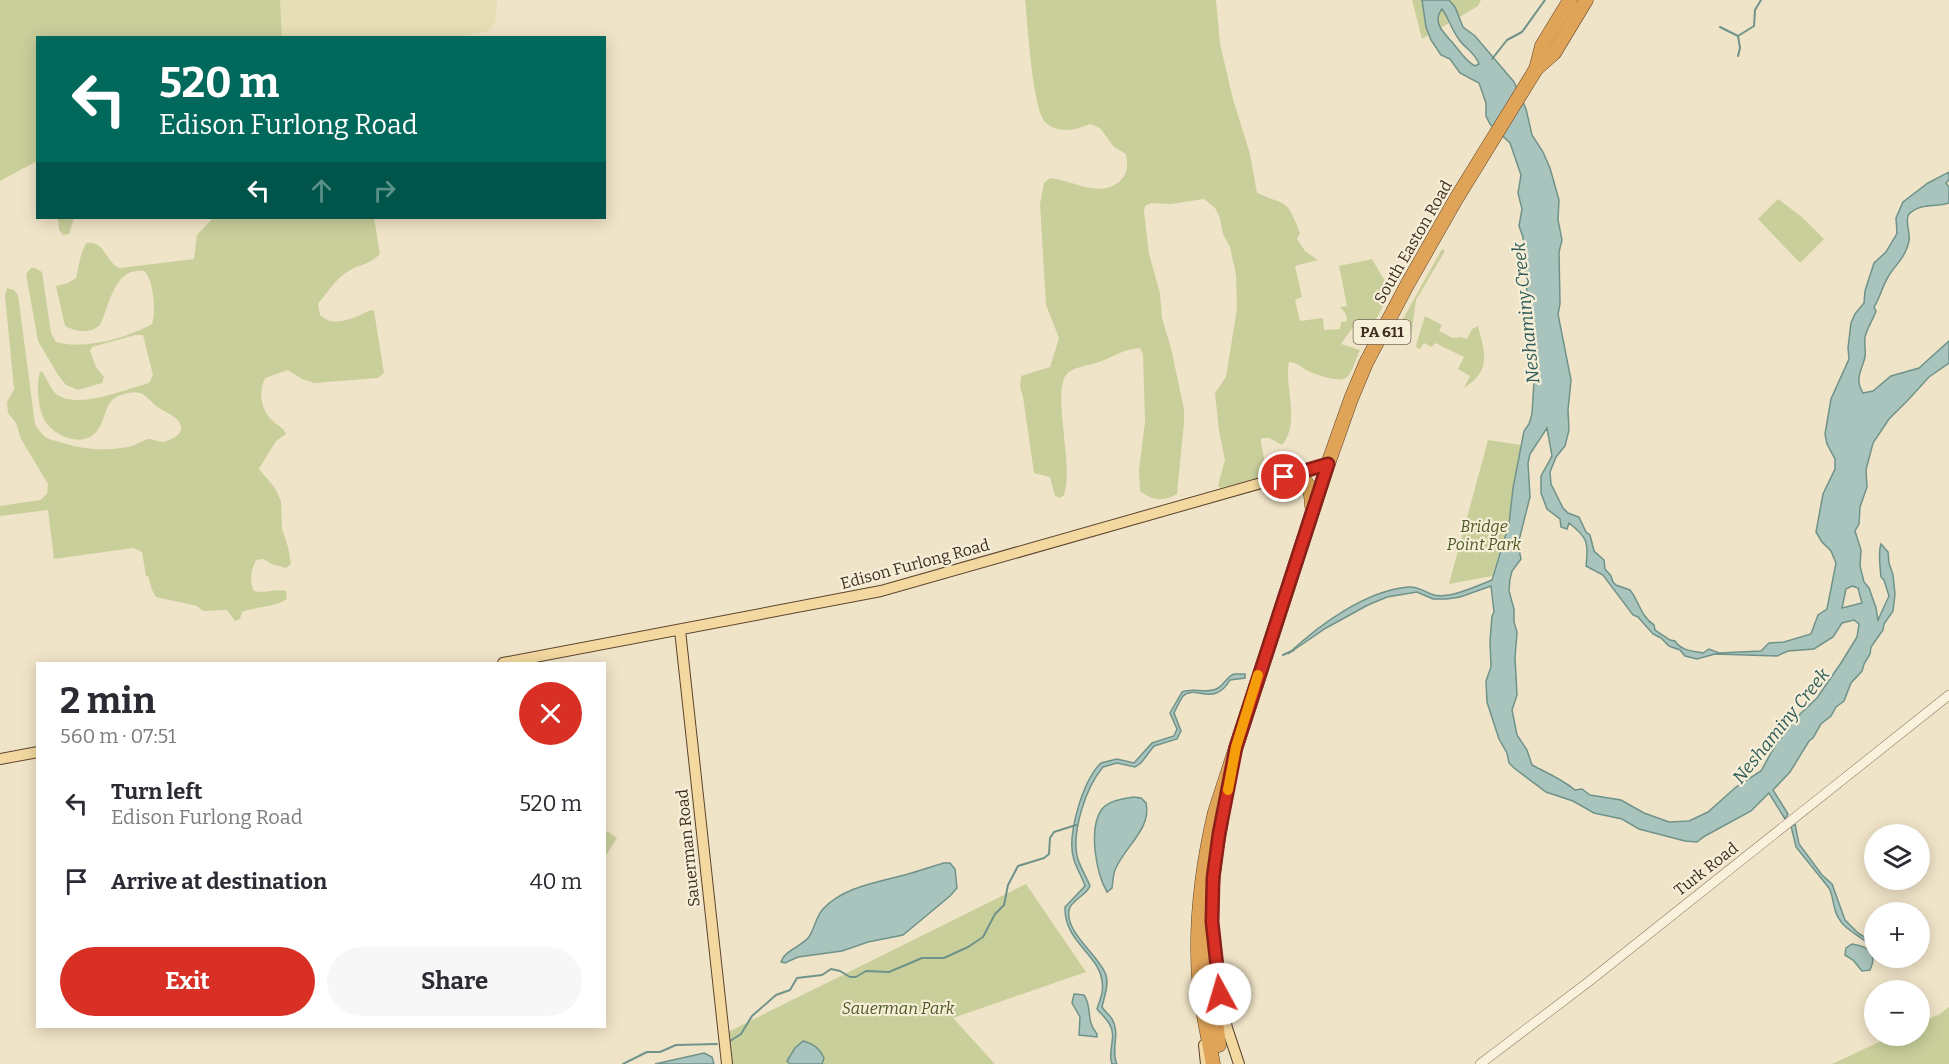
<!DOCTYPE html>
<meta charset="utf-8">
<style>
:root{--surface:#fff;--page:#f7f7f7;--text:#2b2b33;--muted:#7c7c81;--accent:#d93025}
body{margin:0;font-family:Bitter,serif;background:var(--page);color:var(--text);height:100vh;display:flex;flex-direction:column;font-size:22px;white-space:nowrap}
*{box-sizing:border-box;margin:0}
p{font-size:20px;color:var(--muted)}
.icon{flex:none;width:33px;height:33px;fill:none;stroke:currentColor;stroke-width:2;stroke-linecap:round;stroke-linejoin:round}
.map{position:relative;flex:1;overflow:hidden}
.drawer{position:absolute;left:36px;top:662px;width:570px;height:366px;display:flex;flex-direction:column;background:var(--surface);border-radius:0px;box-shadow:0 3px 15px #0003}
.drawer>*{flex:none}
.banner{position:absolute;left:36px;top:36px;width:570px;height:183px;border-radius:0px;box-shadow:0 3px 15px #0003;background:#00695c;color:#fff;overflow:hidden}
.buttons{position:absolute;left:1864px;top:824px;display:grid;gap:12px}
.buttons a{display:grid;place-items:center;width:66px;height:66px;border-radius:50%;background:var(--surface);box-shadow:0 3px 15px #0003;font-size:30px}
.pin{position:absolute;display:grid;place-items:center;width:51px;height:51px;color:#fff;margin:-26px;border:3px solid #fff;border-radius:50%;box-shadow:0 2px 6px #0007}
.me{position:absolute;width:66px;margin:-33px;rotate:354deg;stroke-linejoin:round;filter:drop-shadow(0 0 4px #0008)}
.turn{display:flex;align-items:center;gap:21px;height:126px;padding:0 24px;font-size:27px}
.turn .icon{width:78px;height:78px;stroke-width:2.5}
.turn b{display:block;font-size:42px;line-height:51px}
.lanes{display:flex;align-items:center;height:57px;padding:0 24px;background:#0003;justify-content:center;gap:30px;direction:ltr}
.lanes .off{opacity:.35}
.round{display:grid;place-items:center;flex:none;width:63px;height:63px;border-radius:32px;background:var(--page)}
.summary{display:flex;align-items:center;justify-content:space-between;height:102px;padding:0 24px}
h1{font-size:36px;font-weight:700;line-height:45px}
.button{display:flex;gap:12px;margin-top:auto;padding:12px 24px}
.button a{flex:1;height:69px;border-radius:36px;background:var(--accent);color:#fff;font-size:24px;font-weight:700;line-height:69px;text-align:center}
.button a+a{background:var(--page);color:var(--text)}
ul{padding:0;list-style:none}
li{display:flex;align-items:center;gap:18px;height:78px;padding:0 24px}
li div{flex:1}
li b{display:block;font-size:22px}
li em{font-style:normal}
.map>svg:first-child{display:block}
.farmland{fill:#e6deb5}
.green{fill:#c9cf9b}
.water{fill:#a9c4bc;stroke:#6f938a;stroke-width:1.5;fill-rule:evenodd}
.lines{fill:none;stroke-linecap:round;stroke-linejoin:round}
.stream{stroke:#6f938a;stroke-width:2}
.minor-casing{stroke:#8d765c;stroke-width:10}
.major-casing{stroke:#5b4430;stroke-width:12}
.highway-casing{stroke:#5b4430;stroke-width:15}
.minor{stroke:#faf1dc;stroke-width:9}
.major{stroke:#f3d9a0;stroke-width:10}
.highway{stroke:#e0a458;stroke-width:14}
.route-casing{stroke:#8d1f18;stroke-width:15}
.route{stroke:#d93025;stroke-width:10}
.slow{stroke:#f59e0b;stroke-width:10}
.labels{text-anchor:middle;dominant-baseline:central;stroke-width:4.5;stroke-linejoin:round;paint-order:stroke}
.shield{fill:#f7eed8;stroke:#756857;stroke-width:1.5}
.shield-label{font-size:15px;font-weight:bold;fill:#3d2e20}
.street-label{font-size:16px;fill:#3d2e20;stroke:#f7eed8}
.park-label{font-size:16px;font-style:italic;fill:#4d5a26;stroke:#f7eed8}
.water-label{font-size:18px;font-style:italic;fill:#2f5d5a;stroke:#f7eed8}
</style>
<div class="map">
<svg width="1949" height="1064" viewBox="0 0 1949 1064">
<rect width="100%" height="100%" fill="#f0e4c8"/>
<polygon class="farmland" points="280,0 497,0 497,7 495,23 487,31 461,37 282,38"/>
<g class="green">
<polygon points="0,0 280,0 282,37 38,38 37,161 0,181"/>
<path d="M1025,0h191l4,44 13,55 17,55 7,39c32,14 29,5 43,40l-3,6 8,12 13,9 -23,6 7,31 -7,3 5,21 23,-3 1,12 16,-1 1,-7 6,-1 -1,-7 -6,-7 7,-1 -8,-40 33,-7 11,19 6,7 1,8 -16,30 -21,4 -12,17 19,6c-4,8 -7,21 -13,27 -6,7 -34,-3 -41,-7 -6,-4 -10,-8 -17,-8 -5,26 12,60 -7,83l-13,-7h-8c0,15 9,28 -1,41l-40,9 -2,-3 7,-25 -6,-29 -4,-38 11,-16 11,-69 -1,-33 -6,-28 -7,-13 -3,-16 -5,-10 -11,-9 -33,5 -20,-1 -6,3 -1,5 5,43 11,39 2,25 9,30 13,61v14l-7,71c-14,8 -24,7 -37,-3l-1,-21 6,-48 -2,-68 -3,-6c-17,1 -28,10 -44,15 -9,3 -24,4 -30,12 -14,19 8,90 -2,120l-4,3 -5,-2 -5,-19 -16,-4 -11,-76 -3,-10 1,-11 29,-9 9,-29 -13,-33 -6,-101 4,-21 6,-5c22,2 50,21 70,3 8,-8 8,-16 6,-27l-12,-7 -14,-19 -10,-4c-14,6 -31,10 -44,-1 -14,-14 -18,-99 -21,-123z"/>
<polygon points="1412,0 1481,0 1478,6 1422,39"/>
<polygon points="1778,199 1802,217 1824,239 1800,263 1758,219"/>
<polygon points="58,218 74,218 69,234 63,235 59,230"/>
<path d="M213,218h161l6,36c-10,11 -21,10 -33,18 -11,7 -21,22 -29,32l2,11c15,14 35,2 51,-5l3,1 10,62 -6,5 -64,5 -12,-4 -14,-9 -23,8c-7,16 -4,34 10,45 5,4 8,4 11,11l-10,7 -17,28 16,19 6,13 1,28 6,18 3,17 -5,4 -14,-4 -9,-5 -7,1c-5,10 -7,21 -2,31 11,3 21,-3 32,0l1,8c-14,9 -29,7 -45,13l-2,7 -5,2 -8,-11 -24,1 -6,-5 -41,-9 -4,-7 -4,-14h-2l-4,-24 -9,-4 -79,11 -6,-49 -48,6v-10l40,-6 7,-6 1,-10 -27,-45 -5,-16 -8,-10 -1,-11 7,-13 -9,-94 2,-7 7,2 4,5 17,129c3,5 7,11 12,14 4,2 9,3 13,4 24,8 42,9 68,5 7,-1 14,-7 21,-8 5,0 9,3 14,3 5,-1 17,-6 18,-12 1,-11 -10,-15 -17,-19 -19,-9 -16,-25 -43,-16 -20,6 -13,29 -28,40 -15,12 -43,-1 -50,-18 -5,-12 -7,-33 -3,-45l2,-1c4,7 8,15 12,21 19,20 72,-3 95,-9l4,-8 -10,-40h-8l-43,12 -2,4 6,16 8,10 -2,6 -24,7 -12,-5 -8,-10 -20,-34 -12,-67 5,-6h4l7,4 9,61 5,9c28,8 71,-4 96,-18 4,-11 2,-45 -8,-53 -30,-4 -34,33 -44,54 -10,9 -24,7 -35,1l-9,-40 12,-3 8,-5 5,-23 5,-12c20,-3 19,20 34,25l74,-9 3,-24z"/>
<polygon points="1442,249 1445,251 1416,300 1411,337 1405,342 1402,341 1398,334 1399,326"/>
<path d="M1425,316l17,9 -3,6 14,7 8,-1 6,2 5,-10 6,-3c7,28 14,44 -14,62l6,-12 -12,-7 6,-12 -29,-14 -3,4 -8,-4 -4,6 -3,-1 -1,-3z"/>
<polygon points="1488,440 1521,445 1509,524 1492,576 1449,584"/>
<polygon points="607,831 617,838 605,857 605,836"/>
<polygon points="1026,884 1086,972 953,1018 995,1064 730,1064 726,1033"/>
<polygon points="1949,1007 1949,1064 1832,1064 1894,1035 1920,1035 1920,1023 1940,1014"/>
</g>
<g class="water">
<path d="M1422,0h27l6,7 8,20 12,9 39,46 12,27 6,26 11,17 7,16 9,32 -1,20 4,20 -3,12 1,52 -2,10 13,66 -3,30 1,20 -4,16 -9,11 -6,15 1,12 12,24 5,5 11,4 7,15 4,3 4,16 10,9 1,9 6,7 2,6 3,3 14,5c9,11 11,27 24,35l1,5 15,10 5,1c6,10 18,10 28,12l6,-4 10,4 42,-2 8,-8 15,-1 27,-8 7,-19 9,-6 9,-46 -5,-12 -9,-9 -6,-10 7,-38 12,-25v-10l-8,-15 -2,-10 6,-35 18,-40 -1,-11 3,-25 4,-9 9,-11 1,-12 9,-28 12,-11 9,-15 2,-4 -1,-15 7,-16 25,-19 21,-11v8l-3,3 3,4v16c-13,5 -28,-1 -40,11 -5,6 2,19 0,27 -3,16 -14,24 -21,36 -6,10 -8,21 -14,30l2,4c-3,9 -9,17 -11,26 -1,7 1,13 0,20 -3,13 -11,22 -2,36l10,-2 18,-15 28,-8 30,-27v22l-20,14 -20,22 -20,20 -16,24 -7,27 1,17 -7,20 -1,17 -4,7 6,19 -1,16 4,16 5,6 7,20 2,12 11,-24 -5,-16 -3,-3c-1,-10 -3,-25 0,-33l7,8 1,11 4,12 2,19 -2,17 -9,13 -1,6 -12,17 -1,7 -6,10 -2,7 -11,12 -7,18 -8,6 -5,9 -10,8 -8,14 -4,3 -19,31 -17,18 15,24 -3,5 -16,-26 -18,18 -46,25 -8,6 -12,-1 -46,-12 -17,-10 -28,-6 -21,-12 -27,-9 -32,-24 -5,-5 -2,-10 -8,-14 -12,-37 -1,-21 5,-14 -1,-26 2,-25 2,-4 -3,-26 -31,11 -13,2h-14l-16,-7 -30,5 -19,8 -42,23 -38,26c31,-29 77,-63 120,-67 11,-1 16,5 26,8 15,4 43,-9 58,-15l17,-56 4,-36 11,-57 5,-7 3,-10 3,-48 -10,-93 -2,-36 -4,-11 3,-17 -4,-16 3,-18 -11,-32 -20,-19 -4,-8v-13l-7,-20 -19,-10 -10,-14 -9,-4 -10,-15 -5,-13zM1442,9c6,8 10,21 16,29 6,10 17,14 21,26l-4,2c-11,-6 -15,-15 -23,-24 -9,-10 -20,-20 -10,-33zM1547,428l5,28 -11,20v17l6,16 13,10 1,8 6,2 2,-6c18,14 20,19 17,43l17,9 30,40 5,2 15,17 8,4 8,8 11,4 5,6 12,3 18,-5 62,2 11,-5 26,-2 19,-12 9,-14 12,-3 5,4 -2,13 -16,26 -24,35 -18,17 -23,29 -15,27 -25,16 -28,25 -19,9 -20,1 -25,-9 -23,-13 -31,-5 -8,-6 -7,1c-13,-11 -28,-17 -43,-25l-5,-15 -10,-15 -5,-25 5,-15 -2,-37 2,-26 -3,-10v-13l-5,-18 1,-12 2,-8 9,-12 -3,-15 12,-47 -2,-34 2,-9zM1852,586l6,2 4,15 -20,5 4,-19z"/>
<path d="M1234,674h11v4l-15,2c-16,28 -35,4 -47,16 -3,4 -7,13 -9,17l7,18 -4,8 -23,7 -13,17 -6,4 -18,-4 -14,4c-17,20 -31,63 -26,89 2,9 9,20 13,30 -4,10 -19,14 -21,24 -4,23 30,45 37,65 3,11 -2,22 -4,32 3,5 7,7 10,12 9,15 -2,31 5,45h-5c-5,-12 5,-27 -2,-39 -3,-6 -9,-11 -13,-16 3,-10 7,-17 5,-28 -3,-27 -38,-39 -37,-74l20,-21c-3,-9 -8,-17 -11,-26 -8,-23 9,-81 27,-97l16,-4 17,4 18,-20 22,-7 3,-7 -7,-16 12,-21c11,-5 23,2 34,-3 8,-3 10,-12 18,-15z"/>
<path d="M1133,797l8,1 5,5c6,26 -22,44 -31,67 -2,5 -2,12 -3,18l-5,4c-11,-19 -19,-64 -5,-83 7,-9 22,-10 31,-12z"/>
<path d="M1795,824l4,20 23,31 10,9 13,36 13,13 17,11v7c-9,-14 -30,-19 -37,-34 -5,-8 -4,-19 -9,-29l-33,-41 -5,-21z"/>
<path d="M944,863h6l5,6 2,19 -7,8 -47,39 -35,7 -26,9 -44,6 -13,6 -4,-1c3,-11 19,-15 27,-24 7,-9 7,-20 15,-29 21,-23 57,-27 85,-35 12,-3 24,-8 36,-11z"/>
<path d="M1852,944c18,3 26,9 18,26l-8,1 -9,-11 -8,-5 1,-7z"/>
<path d="M1074,994l10,1c9,13 1,25 13,39v3l-18,-2 1,-18 -8,-14z"/>
<path d="M803,1041c11,3 16,7 21,17l-2,6h-32l-3,-3 8,-13z"/>
<polygon points="704,1053 712,1057 714,1064 655,1064"/>
</g>
<g class="lines">
<g class="stream">
<polyline points="1720,27 1738,36 1740,48 1738,56"/>
<polyline points="1738,36 1754,26 1755,10 1761,0"/>
<polyline points="1492,59 1507,40 1522,32 1545,0"/>
<polyline points="1283,655 1294,650"/>
<polyline points="730,1041 741,1034 752,1016 776,995 790,990 797,978 822,975 831,969 840,971 850,977 856,977 866,971 889,972 922,958 944,958 968,947 983,937 995,914 1004,905 1008,885 1018,866 1044,858 1049,854 1050,838 1054,832 1076,825"/>
<polyline points="623,1064 647,1052 660,1052 676,1045 717,1044"/>
</g>
<defs>
<polyline id="minor" points="1480,1064 1587,983 1949,695"/>
<g id="major">
<polyline points="680,630 727,1064"/>
<polyline points="503,663 881,591 1328,464"/>
<polyline points="0,759 38,752"/>
<polyline points="1219,989 1227,1028 1239,1064"/>
<polyline points="1204,1045 1206,1064"/>
</g>
<g id="highway">
<polyline points="1536,69 1554,53 1586,0"/>
<path d="M1284,477c23,-1 27,7 28,29"/>
<path d="M1219,1045c-10,-72 -13,-150 2,-222"/>
<path d="M1213,1064c-4,-24 -10,-49 -13,-73 -6,-60 1,-120 15,-179l113,-348 23,-65 15,-36 41,-78 49,-86 80,-130 6,-23 28,-46"/>
</g>
</defs>
<use href="#minor" class="minor-casing"/>
<use href="#major" class="major-casing"/>
<use href="#highway" class="highway-casing"/>
<use href="#minor" class="minor"/>
<use href="#major" class="major"/>
<use href="#highway" class="highway"/>
</g>
<g class="lines">
<defs>
<polyline id="route" points="1220,994 1212,922 1213,878 1219,834 1236,747 1328,464 1284,477"/>
</defs>
<use href="#route" class="route-casing"/>
<use href="#route" class="route"/>
<polyline class="slow" points="1228,790 1236,747 1258,675"/>
</g>
<g class="labels">
<rect class="shield" x="1353.5" y="320" width="57" height="24" rx="4.5"/>
<g class="shield-label">
<text x="1382" y="332">PA 611</text>
</g>
<g class="street-label">
<text transform="translate(1413 242) rotate(-60)">South Easton Road</text>
<text transform="translate(915 564) rotate(-15)">Edison Furlong Road</text>
<text transform="translate(688 848) rotate(-96)">Sauerman Road</text>
<text transform="translate(1706 869) rotate(-38)">Turk Road</text>
</g>
<g class="park-label">
<text x="1484" y="526">Bridge<tspan x="1484" dy="18">Point Park</tspan></text>
<text x="898" y="1008">Sauerman Park</text>
</g>
<g class="water-label">
<text transform="translate(1526 313) rotate(-96)">Neshaminy Creek</text>
<text transform="translate(1781 726) rotate(-51)">Neshaminy Creek</text>
</g>
</g>
</svg>
<div class="buttons">
<a><svg class="icon" aria-label="layers" viewBox="0 0 24 24"><path d="M12 4l9 5-9 5-9-5zM3 14l9 5 9-5"/></svg></a>
<a>+</a>
<a>−</a>
</div>
<div class="pin" style="left:1284px;top:477px;background:#d93025"><svg class="icon" aria-label="arrive" viewBox="0 0 24 24"><path d="M6 21V4h12l-3 4 3 4H6"/></svg></div>
<svg class="me" style="left:1220px;top:994px" viewBox="-20 -20 40 40"><circle r="19" fill="#fff"/><path d="M0-13L10 11 0 6-10 11z" fill="#d93025"/></svg>
<div class="banner">
<div class="turn"><svg class="icon" aria-label="left" viewBox="0 0 24 24"><path d="M17 20v-9H6M10 6l-5 5 5 5"/></svg><div><b>520 m</b>Edison Furlong Road</div></div>
<div class="lanes"><svg class="icon" aria-label="left" viewBox="0 0 24 24"><path d="M17 20v-9H6M10 6l-5 5 5 5"/></svg><svg class="icon off" aria-label="ahead" viewBox="0 0 24 24"><path d="M12 20V5M6 11l6-6 6 6"/></svg><svg class="icon off" aria-label="right" viewBox="0 0 24 24"><path d="M7 20v-9h11M14 6l5 5-5 5"/></svg></div>
</div>
<section class="drawer">
<div class="summary"><div><h1>2 min</h1><p>560 m · 07:51</p></div><a class="round" style="background:#d93025;color:#fff"><svg class="icon" aria-label="close" viewBox="0 0 24 24"><path d="M6 6l12 12M18 6L6 18"/></svg></a></div>
<ul>
<li><svg class="icon" aria-label="left" viewBox="0 0 24 24"><path d="M17 20v-9H6M10 6l-5 5 5 5"/></svg><div><b>Turn left</b><p>Edison Furlong Road</p></div><em>520 m</em></li>
<li><svg class="icon" aria-label="arrive" viewBox="0 0 24 24"><path d="M6 21V4h12l-3 4 3 4H6"/></svg><div><b>Arrive at destination</b></div><em>40 m</em></li>
</ul>
<div class="button"><a>Exit</a><a>Share</a></div>
</section>
</div>
